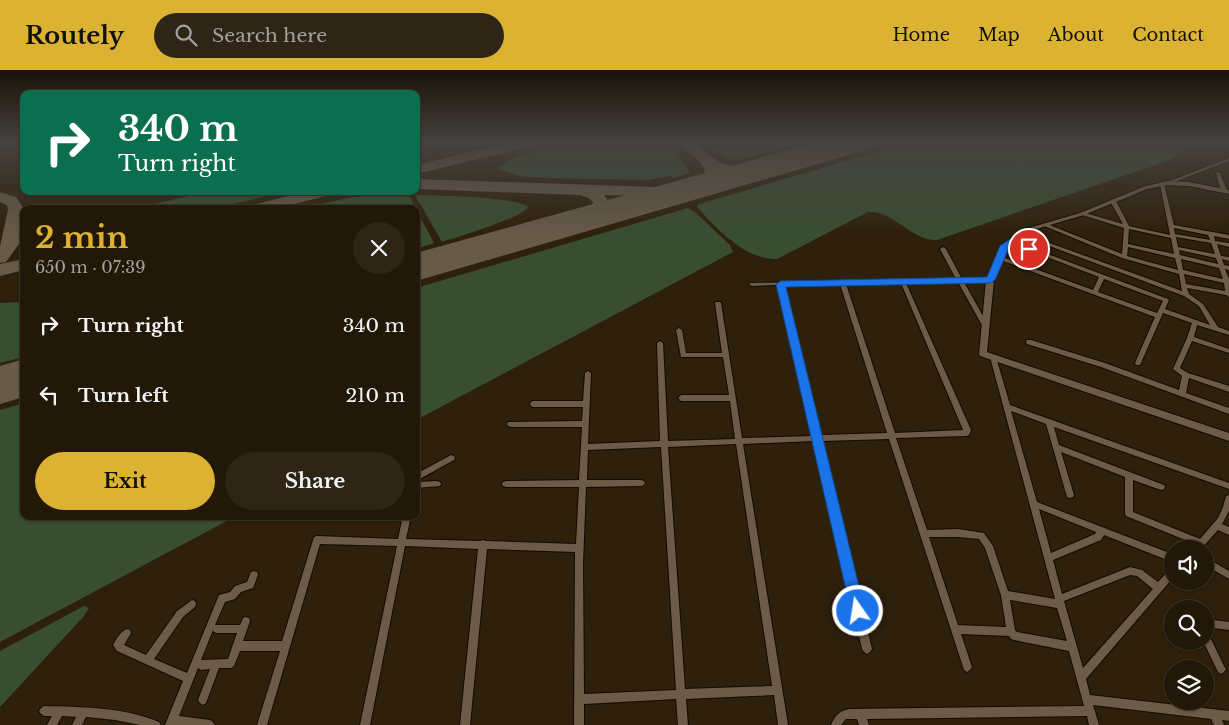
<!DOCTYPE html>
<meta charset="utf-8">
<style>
:root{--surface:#221808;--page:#2e2516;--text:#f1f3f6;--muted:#a2a09c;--line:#3f3729;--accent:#dcb233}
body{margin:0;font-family:"Libre Baskerville",serif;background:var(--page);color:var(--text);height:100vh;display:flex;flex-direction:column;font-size:19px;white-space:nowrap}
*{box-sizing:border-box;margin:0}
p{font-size:16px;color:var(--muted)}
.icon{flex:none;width:28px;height:28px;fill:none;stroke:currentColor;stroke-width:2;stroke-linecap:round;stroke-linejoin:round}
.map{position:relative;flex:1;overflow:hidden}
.panel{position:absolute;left:20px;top:135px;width:400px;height:315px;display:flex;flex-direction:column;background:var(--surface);border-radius:10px;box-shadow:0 1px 4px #0004,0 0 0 1px var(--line)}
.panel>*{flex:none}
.hud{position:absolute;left:20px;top:20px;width:400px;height:105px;border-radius:10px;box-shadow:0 1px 4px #0004,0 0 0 1px var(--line);background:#0b6e4f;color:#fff;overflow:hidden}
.tools{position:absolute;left:1164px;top:470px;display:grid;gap:10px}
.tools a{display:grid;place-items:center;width:50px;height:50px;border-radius:50%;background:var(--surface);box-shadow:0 1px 4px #0004,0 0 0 1px var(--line);font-size:25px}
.pin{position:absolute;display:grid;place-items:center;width:42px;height:42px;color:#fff;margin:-21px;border:2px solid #fff;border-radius:50%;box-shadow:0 1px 5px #0007}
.me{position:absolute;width:55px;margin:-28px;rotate:347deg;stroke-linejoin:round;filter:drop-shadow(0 0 4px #0008)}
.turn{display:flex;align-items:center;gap:18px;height:105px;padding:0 15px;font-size:22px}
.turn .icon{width:65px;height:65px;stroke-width:2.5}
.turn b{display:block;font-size:35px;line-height:42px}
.round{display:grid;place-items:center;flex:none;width:52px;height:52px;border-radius:26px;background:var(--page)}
.head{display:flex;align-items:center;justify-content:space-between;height:85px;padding:0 15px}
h1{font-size:30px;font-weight:700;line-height:38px;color:var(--accent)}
.button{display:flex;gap:10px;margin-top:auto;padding:10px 15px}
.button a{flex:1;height:58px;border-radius:30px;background:var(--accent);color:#111;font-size:20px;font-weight:700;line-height:58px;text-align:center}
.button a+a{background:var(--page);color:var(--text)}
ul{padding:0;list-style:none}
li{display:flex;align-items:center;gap:15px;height:70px;padding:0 15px}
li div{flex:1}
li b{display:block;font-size:19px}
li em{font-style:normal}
header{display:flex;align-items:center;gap:30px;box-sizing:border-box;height:70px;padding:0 25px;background:var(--accent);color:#111}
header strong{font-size:24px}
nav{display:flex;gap:28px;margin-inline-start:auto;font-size:18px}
.search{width:350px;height:45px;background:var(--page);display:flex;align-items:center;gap:12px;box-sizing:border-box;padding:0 18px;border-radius:28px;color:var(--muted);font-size:19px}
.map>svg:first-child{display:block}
.green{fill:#394d31}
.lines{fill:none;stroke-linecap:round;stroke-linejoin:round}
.taxiway{fill:#665a48;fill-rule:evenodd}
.runway{fill:#665a48;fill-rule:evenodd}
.minor-casing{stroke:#160900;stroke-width:2}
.tertiary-casing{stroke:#160900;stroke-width:2}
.minor{fill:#6c5b46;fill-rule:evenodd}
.tertiary{fill:#6c5b46;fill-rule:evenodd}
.route{fill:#1a73e8;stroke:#114b97}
</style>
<header>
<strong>Routely</strong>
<div class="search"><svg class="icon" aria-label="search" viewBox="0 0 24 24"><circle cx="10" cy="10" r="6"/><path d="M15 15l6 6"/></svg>Search here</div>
<nav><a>Home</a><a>Map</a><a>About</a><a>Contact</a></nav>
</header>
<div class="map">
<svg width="1229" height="655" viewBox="0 0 1229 655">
<rect width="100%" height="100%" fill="#2e200b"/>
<g class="green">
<path d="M574,72h90l10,7 16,24 -17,5 -3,-2 -23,4 -103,-2 -24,-2 -23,-7c7,-12 61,-24 77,-27z"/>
<polygon points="702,72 804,72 734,91"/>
<path d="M911,72h261l12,10 -17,9 -230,79c-26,1 -43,-30 -69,-28l-91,47c-32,1 -60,-30 -80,-52l2,-3 17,-5z"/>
<polygon points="210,121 287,121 213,139 133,139"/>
<polygon points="372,125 409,125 416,139 302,139 347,128"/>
<path d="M415,125c19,0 103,2 113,12 -4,10 -73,31 -86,35z"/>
<polygon points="688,138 695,142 730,175 733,182 416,350 416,218"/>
<polygon points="416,139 434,173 416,179"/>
<polygon points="24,232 24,287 0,293 0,233"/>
<polygon points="24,333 24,446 236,446 0,572 0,340"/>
<polygon points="84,536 89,538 84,546 0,637 0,581"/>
</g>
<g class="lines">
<g class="taxiway">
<polygon points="513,72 538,72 536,75 416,104 416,95"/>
<path d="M678,72h16c16,15 30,27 53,24 8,0 16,-3 24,-1l2,3 -2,3c-17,5 -34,7 -51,2 -10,19 -17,15 -33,20 -3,1 -4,3 -7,4l-76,-2 5,7 -2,9c-6,8 -17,15 -28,12l-2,-3 14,-11 2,-7 -4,-4 -9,-3 -164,-6v-10l268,9 18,-10 3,-7 -4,-8z"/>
<polygon points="307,121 335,121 333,124 275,139 247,139 249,136"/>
<polygon points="0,122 16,127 24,139 19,174 6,192 0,193 0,176 8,140 7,135 0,132"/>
<polygon points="24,189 24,200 0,206 0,194"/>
</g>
<g class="runway">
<polygon points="817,72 875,72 869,79 416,211 416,183"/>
<polygon points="24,289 24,327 0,334 0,296"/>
</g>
<defs>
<g id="minor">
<polygon points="1229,88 1229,91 1169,114 1165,113"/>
<polygon points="1216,102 1220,103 1227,121 1226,122 1222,122 1221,121 1216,103"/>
<path d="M1160,113l4,1 10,41 55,10v4l-15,-3 1,5 14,2v4l-12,-3 4,12 8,1v4l-7,-2 2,6 5,1v4l-4,-1 4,10v18l-3,-2 -39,-7 2,6 14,10 15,23 11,4v4l-32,-10 -3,12 35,12v4l-37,-12 -12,27 8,5 41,13v6l-40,-14 -3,15 43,15v6l-128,-47 -74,-23 -1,-2 1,-2h4l74,23 74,27 3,-14 -9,-7 14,-31 5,-15 -29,-10 -22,50 -1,2h-4l-1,-2 20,-46 -157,-58 -1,-1 3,-2 2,1 91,33 6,-13 -91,-35 3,-2 2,1 155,58 1,1 -4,9 45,16 -11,-19 -15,-10 -167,-62 3,-2 2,1 160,58 -3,-17 -57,-16 -80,-33 3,-2 2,1 75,30 2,-26 -45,-14 3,-2 41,12 -13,-23 3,-2 3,2 13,25 41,9 -10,-51zM1174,158l34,7 2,5 -35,-6zM1129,159l42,9 3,16 -46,-10zM1176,167l35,6 4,11 -37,-7zM1128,177l47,11 3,12 -51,-14zM1179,180l37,8 2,6 -38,-9zM1181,189l38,9 4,11 -40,-9zM1184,204l40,9 1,8 -39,-7zM1104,209l59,22 -6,12 -59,-21z"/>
<path d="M943,177l3,2 16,30 28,-1 3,2 -3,2h-26l25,45 -3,2 -3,-2 -25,-45 -52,1 65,147 -2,5 -3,1 -70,2 31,92 31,-1 26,4 9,13 15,45 47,8 -65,-242 3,-2 3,2 14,48 219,78v6l-175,-62 5,18 105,40 1,2 -1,2 -3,1 -28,-10v32l67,27 18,-21 5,-11 3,-11 3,-1v16l-7,13 7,3v8l-11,-5 -17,19h-9l3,-5 -69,-28 -1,-2v-37l-64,-25 13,43 -1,2 -3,1 -3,-1 -21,-73 -35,-13 26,91 135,52v8l-68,-27 -3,5 -48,20 9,34 68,-27 12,3 16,12 11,-12 3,-1v10l-86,100 4,16 139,16v10l-7,-1 2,5h-10l-3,-6 -118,-14 6,20h-10l-2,-9 -220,3 2,6h-10l-2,-6h-11l-5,6h-10c4,-9 8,-14 18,-16l235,-3 -15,-55 -55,-11 -3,-1 -2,-3 -48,-2 11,33 -2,3 -3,2 -3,-2 -75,-231 -67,2 50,208 -2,3 -3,2 -3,-2 -2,-3 -48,-208 -71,3 45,281h-10l-4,-30 -88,4 2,26h-10l-2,-26 -92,5v21h-10l1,-173 -88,-3 -17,176h-10l18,-176 -73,-3 -35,179h-10l37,-179 -77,-2 -53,181h-10l23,-74h-40l-6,15 -3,2h-12l-13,35 -3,2 -3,-2 -2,-3 12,-31 -9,1 -3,-2 -19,48 31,4 3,2 2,3h-50l18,-44 -66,-30 -4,-6c3,-6 8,-14 14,-16l3,1 1,3 -7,12 22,10 31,-44 15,-11 3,1 1,3 -1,3 -12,10 -29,42 33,14 32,-78 11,-3 5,-6 12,-4 4,-10 3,-1 3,1 1,3 -5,13 -12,4 -6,7 -10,3 -10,23h25l3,-7 3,-1 3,1 1,3 -7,20h39l32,-104 3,-1 81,3 5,-23h8l-5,23 74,2 3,-1 3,1 90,3 3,-57h-73l-3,-1 -1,-2 1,-2 3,-1 73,-1 3,-53h-71l-3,-1 -1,-2 1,-2 74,-1 1,-14h-50l-2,-1 -1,-2 1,-2 2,-1h50l2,-28 3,-2 3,2 -3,71 72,-3 -3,-98 3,-2 3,2 5,98 67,-2 -5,-38h-49l-3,-3 3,-3h48l-6,-38h-42l-5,-27 3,-2 3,2 4,23h36l-7,-50 1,-1h4l1,1 21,135 71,-2 -35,-151 -26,1 -3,-2 1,-1 206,-4 -16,-30zM901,213l62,147 -68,3 -49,-149zM840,214l47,149 -67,2 -36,-150zM736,374l36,242 -87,3 -17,-242zM661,377l15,243 -92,4 -1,-130 3,-77 55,-1 3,-1 1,-2 -1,-2 -3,-1h-54l1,-30zM1039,439l57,23 -1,2 -44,19zM929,467h29l21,2 6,9 16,47 5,32 -48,-2zM1130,505l7,1 16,13 -70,79 -19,-67zM1010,530l47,8 10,33 -50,-9 -2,-2zM213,560l1,2 3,1h20l-9,26 -27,1z"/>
<polygon points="451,385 454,386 455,388 454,390 416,411 416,404"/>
<polygon points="437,411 440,412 441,414 440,416 416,418 416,412"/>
<polygon points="1205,487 1229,501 1229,509 1205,495"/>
<polygon points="1205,549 1229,552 1229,560 1205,557"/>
<polygon points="1205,562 1208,563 1224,596 1226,599 1224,602 1221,604 1218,602 1203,571 1205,571"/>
<path d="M44,636c38,1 79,1 115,16l2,3h-21l-25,-5 -29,-3 -4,8h-10l4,-8 -14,-1 -5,9h-10l5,-9h-8l-3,-2 -2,-3 2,-3z"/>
</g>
<polygon id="tertiary" points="1167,111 1189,112 1229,120 1229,124 1189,116 1167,115 1147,119 1084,145 1026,162 1008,178 994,210 987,282 1229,363 1229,371 980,286 979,284 986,210 1003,175 1022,160 1080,143 1143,117"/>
</defs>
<use href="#minor" class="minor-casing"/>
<use href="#tertiary" class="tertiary-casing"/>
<use href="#minor" class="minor"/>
<use href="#tertiary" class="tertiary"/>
</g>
<linearGradient id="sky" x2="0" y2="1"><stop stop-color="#191206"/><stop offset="0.44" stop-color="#46423f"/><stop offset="1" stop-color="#46423f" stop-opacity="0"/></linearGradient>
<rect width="1229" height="164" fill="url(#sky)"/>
<polygon class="route" points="1010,169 1033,179 1029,182 1012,176 1009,178 995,210 990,213 786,217 865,541 863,546 858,548 852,546 776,214 781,211 987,207 1000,176"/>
</svg>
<div class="tools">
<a><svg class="icon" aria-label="sound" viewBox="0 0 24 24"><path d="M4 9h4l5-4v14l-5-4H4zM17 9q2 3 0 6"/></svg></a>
<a><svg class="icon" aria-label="search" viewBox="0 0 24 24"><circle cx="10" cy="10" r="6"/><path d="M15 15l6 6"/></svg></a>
<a><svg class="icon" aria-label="layers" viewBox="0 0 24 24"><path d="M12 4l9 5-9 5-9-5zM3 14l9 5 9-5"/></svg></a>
</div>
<div class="pin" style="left:1029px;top:179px;background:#d93025"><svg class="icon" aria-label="arrive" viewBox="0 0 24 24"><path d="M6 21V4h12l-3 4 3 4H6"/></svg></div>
<svg class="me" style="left:858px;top:541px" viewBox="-20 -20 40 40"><circle r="17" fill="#1a73e8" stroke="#fff" stroke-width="3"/><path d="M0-11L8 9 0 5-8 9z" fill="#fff"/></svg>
<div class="hud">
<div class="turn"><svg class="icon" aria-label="right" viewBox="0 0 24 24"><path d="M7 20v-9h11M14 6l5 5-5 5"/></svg><div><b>340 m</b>Turn right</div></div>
</div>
<section class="panel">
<div class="head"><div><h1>2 min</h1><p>650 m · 07:39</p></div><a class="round"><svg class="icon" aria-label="close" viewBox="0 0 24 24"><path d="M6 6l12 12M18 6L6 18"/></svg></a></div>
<ul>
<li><svg class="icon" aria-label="right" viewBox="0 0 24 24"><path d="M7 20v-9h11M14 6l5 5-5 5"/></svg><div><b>Turn right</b></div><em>340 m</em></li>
<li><svg class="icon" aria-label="left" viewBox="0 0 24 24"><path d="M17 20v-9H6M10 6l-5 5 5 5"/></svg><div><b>Turn left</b></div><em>210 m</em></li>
</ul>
<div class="button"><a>Exit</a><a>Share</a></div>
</section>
</div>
